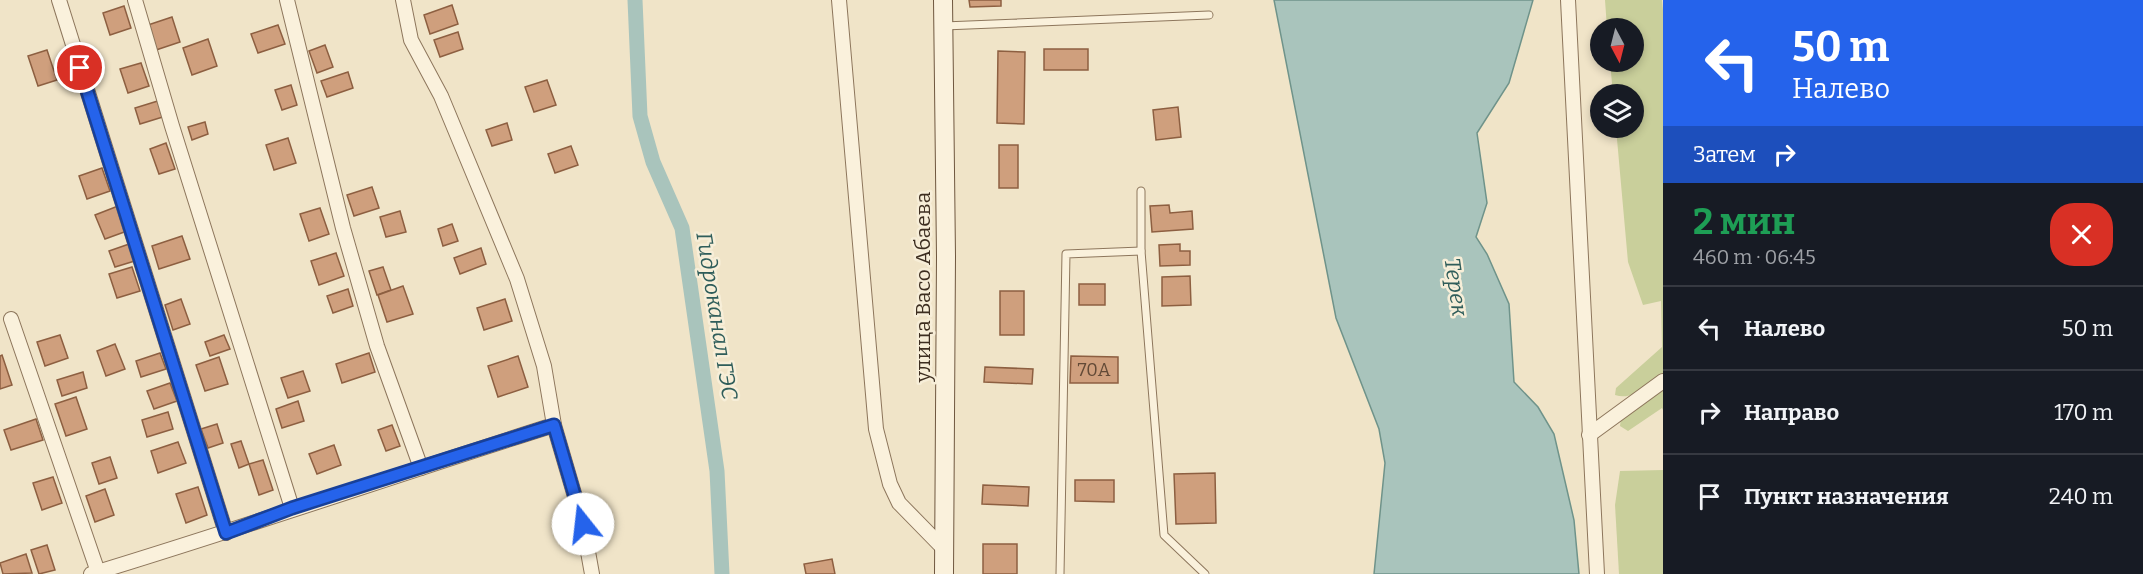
<!DOCTYPE html>
<html lang="ru">
<meta charset="utf-8">
<style>
:root{--surface:#171b24;--page:#20242c;--text:#f1f3f6;--muted:#9ea1a6;--line:#363941}
body{margin:0;font-family:Bitter,serif;background:var(--page);color:var(--text);height:100vh;display:flex;flex-direction:column;font-size:22px;white-space:nowrap}
*{box-sizing:border-box;margin:0}
p{font-size:20px;color:var(--muted)}
.icon{flex:none;width:33px;height:33px;fill:none;stroke:currentColor;stroke-width:2;stroke-linecap:round;stroke-linejoin:round}
.map{position:relative;flex:1;overflow:hidden}
.side{display:flex;flex-direction:column;background:var(--surface);width:480px}
.side>*{flex:none}
.top-card{background:#2563eb;color:#fff;overflow:hidden}
.needle{width:39px;rotate:173deg}
.controls{position:absolute;left:1590px;top:18px;display:grid;gap:12px}
.controls a{display:grid;place-items:center;width:54px;height:54px;border-radius:50%;background:var(--surface);box-shadow:0 3px 9px #0003;font-size:30px}
.pin{position:absolute;display:grid;place-items:center;width:51px;height:51px;color:#fff;margin:-26px;border:3px solid #fff;border-radius:50%;box-shadow:0 2px 6px #0007}
.me{position:absolute;width:66px;margin:-33px;rotate:344deg;stroke-linejoin:round;filter:drop-shadow(0 0 4px #0008)}
.turn{display:flex;align-items:center;gap:21px;height:126px;padding:0 30px;font-size:27px}
.turn .icon{width:78px;height:78px;stroke-width:2.5}
.turn b{display:block;font-size:42px;line-height:51px}
.then{display:flex;align-items:center;height:57px;padding:0 30px;background:#0003;gap:12px;font-size:22px}
.round{display:grid;place-items:center;flex:none;width:63px;height:63px;border-radius:24px;background:var(--page)}
.headline{display:flex;align-items:center;justify-content:space-between;height:102px;padding:0 30px}
h1{font-size:36px;font-weight:700;line-height:45px;color:#1e9e55}
ul{padding:0;list-style:none}
li{display:flex;align-items:center;gap:18px;height:84px;padding:0 30px;border-top:2px solid var(--line)}
li div{flex:1}
li b{display:block;font-size:22px}
li em{font-style:normal}
main{display:flex;flex:1;min-height:0}
.map>svg:first-child{display:block}
.green{fill:#c9cf9b}
.water{fill:#a9c4bc;stroke:#6f938a;stroke-width:1.5}
.lines{fill:none;stroke-linecap:round;stroke-linejoin:round}
.canal{stroke:#a9c4bc;stroke-width:15}
.building{fill:#cf9f7d;stroke:#8d5f41;stroke-width:1.5}
.lane-casing{stroke:#8d765c;stroke-width:9}
.street-casing{stroke:#8d765c;stroke-width:16}
.secondary-casing{stroke:#6f573f;stroke-width:20}
.lane{stroke:#faf1dc;stroke-width:7}
.street{stroke:#faf1dc;stroke-width:14}
.secondary{stroke:#faf1dc;stroke-width:18}
.route-casing{stroke:#184099;stroke-width:15}
.route{stroke:#2563eb;stroke-width:10}
.labels{text-anchor:middle;dominant-baseline:central;stroke-width:5;stroke-linejoin:round;paint-order:stroke}
.number-label{font-size:18px;fill:#624a37}
.street-label{font-size:21px;fill:#3d2e20;stroke:#f7eed8}
.water-label{font-size:22px;font-style:italic;fill:#2f5d5a;stroke:#f7eed8}
</style>
<main>
<div class="map">
<svg width="1663" height="574" viewBox="0 0 1663 574">
<rect width="100%" height="100%" fill="#f0e4c8"/>
<g class="green">
<path d="M1605,0h57l1,10v364c-14,11 -30,27 -48,21l1,-7 46,-41 -1,-46 -18,4 -15,-43 -12,-134h18v-34h-21l-3,-32h24v-34h-27z"/>
<polygon points="1663,388 1663,410 1662,408 1628,431 1620,426 1621,418"/>
<polygon points="1663,470 1663,574 1619,574 1615,505 1620,471"/>
</g>
<polygon class="water" points="1274,0 1533,0 1509,83 1477,133 1487,203 1476,237 1487,254 1509,304 1514,382 1538,407 1554,434 1574,520 1579,574 1374,574 1385,463 1379,429 1336,318"/>
<g class="lines">
<polyline class="canal" points="635,0 640,116 653,162 682,228 717,471 722,574"/>
</g>
<g class="building">
<polygon points="969,0 1001,0 1001,6 970,7"/>
<polygon points="452,5 458,24 430,34 424,15"/>
<polygon points="124,6 131,28 110,35 103,13"/>
<polygon points="172,17 180,42 156,50 148,25"/>
<polygon points="278,25 285,44 258,53 251,34"/>
<polygon points="458,32 463,49 440,57 434,40"/>
<polygon points="208,39 217,66 192,75 183,48"/>
<polygon points="325,45 333,67 317,73 309,51"/>
<rect x="1044" y="49" width="44" height="21"/>
<polygon points="47,50 57,80 38,86 28,56"/>
<polygon points="998,51 1025,52 1024,124 997,123"/>
<polygon points="141,63 149,86 128,93 120,69"/>
<polygon points="348,72 353,88 327,97 321,81"/>
<polygon points="547,80 556,105 534,112 525,87"/>
<polygon points="291,85 297,105 282,110 275,90"/>
<polygon points="161,100 166,116 140,124 135,108"/>
<polygon points="1178,107 1181,137 1156,140 1153,110"/>
<polygon points="205,122 208,134 192,140 188,127"/>
<polygon points="507,123 512,140 492,146 486,130"/>
<polygon points="288,138 296,163 274,170 266,145"/>
<polygon points="166,143 175,169 159,174 150,149"/>
<rect x="999" y="145" width="19" height="43"/>
<polygon points="571,146 578,165 555,173 548,154"/>
<polygon points="102,168 110,191 87,199 79,176"/>
<polygon points="372,187 379,208 354,216 347,195"/>
<polygon points="1169,205 1170,213 1192,211 1193,229 1152,232 1150,206"/>
<polygon points="118,206 127,231 105,239 95,215"/>
<polygon points="320,208 329,234 309,241 300,214"/>
<polygon points="400,211 406,232 386,237 380,217"/>
<polygon points="452,224 458,241 443,246 438,229"/>
<polygon points="182,236 190,259 159,269 152,246"/>
<polygon points="132,243 138,260 115,267 109,251"/>
<polygon points="1180,244 1180,251 1190,251 1190,265 1160,266 1159,245"/>
<polygon points="481,248 486,264 460,274 454,258"/>
<polygon points="336,253 344,276 319,285 311,261"/>
<polygon points="132,267 140,291 117,298 109,274"/>
<polygon points="383,267 391,290 377,295 369,271"/>
<polygon points="1190,276 1191,305 1162,306 1162,277"/>
<rect x="1079" y="284" width="26" height="21"/>
<polygon points="403,286 413,314 387,322 378,295"/>
<polygon points="348,289 353,306 333,313 327,296"/>
<rect x="1000" y="291" width="24" height="44"/>
<polygon points="181,299 190,324 173,330 165,305"/>
<polygon points="505,299 512,321 484,330 477,308"/>
<polygon points="60,335 68,358 45,366 37,342"/>
<polygon points="224,335 230,349 210,356 205,342"/>
<polygon points="115,344 125,369 106,376 97,351"/>
<polygon points="160,353 166,369 141,377 136,361"/>
<polygon points="369,353 375,372 342,383 336,364"/>
<polygon points="2,355 12,385 0,389 0,356"/>
<polygon points="518,356 528,387 498,397 488,366"/>
<polygon points="1071,356 1118,357 1118,383 1070,383"/>
<polygon points="219,357 228,384 205,391 196,365"/>
<polygon points="985,367 1033,369 1032,384 984,382"/>
<polygon points="303,371 310,391 288,398 281,378"/>
<polygon points="83,372 87,388 62,396 57,380"/>
<polygon points="170,383 177,401 154,409 147,391"/>
<polygon points="76,397 87,429 66,436 55,404"/>
<polygon points="298,401 304,421 282,428 276,409"/>
<polygon points="168,412 173,429 147,437 142,420"/>
<polygon points="36,419 43,440 11,450 4,430"/>
<polygon points="217,424 223,443 208,448 201,429"/>
<polygon points="392,425 400,446 386,451 378,430"/>
<polygon points="241,441 249,464 239,468 231,444"/>
<polygon points="178,442 186,463 158,473 151,451"/>
<polygon points="334,445 341,465 317,474 309,454"/>
<polygon points="110,457 117,478 99,484 92,463"/>
<polygon points="263,460 273,490 259,495 249,464"/>
<polygon points="1215,473 1216,523 1176,524 1174,474"/>
<polygon points="53,477 62,503 42,510 33,483"/>
<polygon points="1075,480 1114,480 1114,502 1075,501"/>
<polygon points="983,485 1029,487 1028,506 982,504"/>
<polygon points="198,487 207,515 186,523 176,494"/>
<polygon points="105,489 114,515 95,522 86,496"/>
<rect x="983" y="544" width="34" height="30"/>
<polygon points="47,545 55,570 39,574 31,550"/>
<polygon points="26,554 32,573 3,574 0,563"/>
<polygon points="832,559 835,574 806,574 804,564"/>
</g>
<g class="lines">
<defs>
<g id="lane">
<polyline points="944,26 1209,15"/>
<polyline points="1141,191 1141,251 1164,535 1205,574"/>
<polyline points="1060,574 1066,254 1141,251"/>
</g>
<g id="street">
<polyline points="59,0 226,533"/>
<polyline points="135,0 172,126 292,508"/>
<polyline points="287,0 343,228 377,346 421,468"/>
<polyline points="403,0 411,40 441,96 517,279 544,366 554,425 583,524 592,574"/>
<polyline points="839,0 876,429 890,484 899,503 944,549"/>
<polyline points="1568,0 1597,574"/>
<polyline points="11,319 98,572"/>
<polyline points="1589,435 1663,381"/>
<path d="M91,574c155,-47 308,-100 463,-149"/>
</g>
<polyline id="secondary" points="943,0 946,256 944,574"/>
</defs>
<use href="#lane" class="lane-casing"/>
<use href="#street" class="street-casing"/>
<use href="#secondary" class="secondary-casing"/>
<use href="#lane" class="lane"/>
<use href="#street" class="street"/>
<use href="#secondary" class="secondary"/>
</g>
<g class="lines">
<defs>
<polyline id="route" points="80,68 226,533 292,508 554,425 583,524"/>
</defs>
<use href="#route" class="route-casing"/>
<use href="#route" class="route"/>
</g>
<g class="labels">
<g class="number-label">
<text x="1094" y="370">70А</text>
</g>
<g class="street-label">
<text transform="translate(923 287) rotate(-90)">улица Васо Абаева</text>
</g>
<g class="water-label">
<text transform="translate(1456 287) rotate(82)">Терек</text>
<text transform="translate(717 316) rotate(81)">Гидроканал ГЭС</text>
</g>
</g>
</svg>
<div class="controls">
<a><svg class="needle" viewBox="-14 -14 28 28"><path d="M0-13l5 13h-10z" fill="#e53935"/><path d="M0 13l5-13h-10z" fill="#9ea1a6"/></svg></a>
<a><svg class="icon" aria-label="layers" viewBox="0 0 24 24"><path d="M12 4l9 5-9 5-9-5zM3 14l9 5 9-5"/></svg></a>
</div>
<div class="pin" style="left:80px;top:68px;background:#d93025"><svg class="icon" aria-label="arrive" viewBox="0 0 24 24"><path d="M6 21V4h12l-3 4 3 4H6"/></svg></div>
<svg class="me" style="left:583px;top:524px" viewBox="-20 -20 40 40"><circle r="19" fill="#fff"/><path d="M0-13L10 11 0 6-10 11z" fill="#2563eb"/></svg>
</div>
<section class="side">
<div class="top-card">
<div class="turn"><svg class="icon" aria-label="left" viewBox="0 0 24 24"><path d="M17 20v-9H6M10 6l-5 5 5 5"/></svg><div><b>50 m</b>Налево</div></div>
<div class="then">Затем<svg class="icon" aria-label="right" viewBox="0 0 24 24"><path d="M7 20v-9h11M14 6l5 5-5 5"/></svg></div>
</div>
<div class="headline"><div><h1>2 мин</h1><p>460 m · 06:45</p></div><a class="round" style="background:#d93025;color:#fff"><svg class="icon" aria-label="close" viewBox="0 0 24 24"><path d="M6 6l12 12M18 6L6 18"/></svg></a></div>
<ul>
<li><svg class="icon" aria-label="left" viewBox="0 0 24 24"><path d="M17 20v-9H6M10 6l-5 5 5 5"/></svg><div><b>Налево</b></div><em>50 m</em></li>
<li><svg class="icon" aria-label="right" viewBox="0 0 24 24"><path d="M7 20v-9h11M14 6l5 5-5 5"/></svg><div><b>Направо</b></div><em>170 m</em></li>
<li><svg class="icon" aria-label="arrive" viewBox="0 0 24 24"><path d="M6 21V4h12l-3 4 3 4H6"/></svg><div><b>Пункт назначения</b></div><em>240 m</em></li>
</ul>
</section>
</main>
